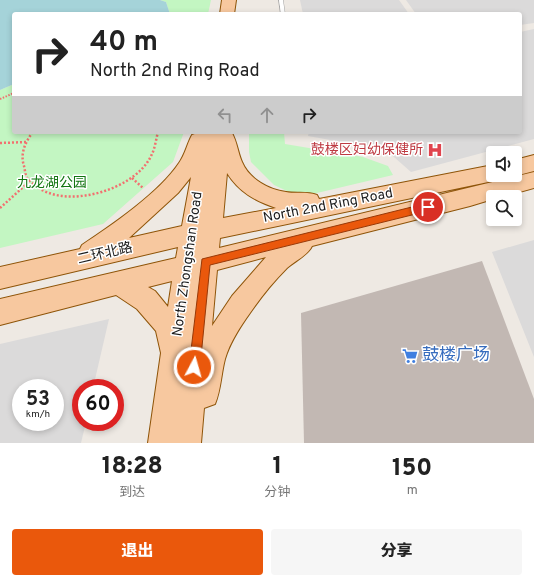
<!DOCTYPE html>
<html lang="zh">
<meta charset="utf-8">
<style>
:root{--surface:#fff;--page:#f6f6f6;--text:#222;--muted:#767676;--accent:#ea580c}
body{margin:0;font-family:Overpass,"Noto Sans SC",sans-serif;background:var(--page);color:var(--text);height:100vh;display:flex;flex-direction:column;font-size:15px;white-space:nowrap}
*{box-sizing:border-box;margin:0}
p{font-size:13px;color:var(--muted)}
.icon{flex:none;width:22px;height:22px;fill:none;stroke:currentColor;stroke-width:2;stroke-linecap:round;stroke-linejoin:round}
.map{position:relative;height:443px;overflow:hidden}
.panel{display:flex;flex-direction:column;background:var(--surface);flex:1}
.panel>*{flex:none}
.guide{position:absolute;left:12px;top:12px;width:510px;height:122px;border-radius:4px;box-shadow:0 2px 6px #0003;background:#fff;color:var(--text);overflow:hidden}
.fabs{position:absolute;left:486px;top:146px;display:grid;gap:8px}
.fabs a{display:grid;place-items:center;width:36px;height:36px;border-radius:4px;background:var(--surface);box-shadow:0 2px 6px #0003;font-size:20px}
.speed{position:absolute;left:12px;top:379px;display:flex;gap:8px;font-size:20px;font-weight:700;text-align:center}
.speed>*{display:grid;place-content:center;width:52px;height:52px;border-radius:50%;background:var(--surface);box-shadow:0 2px 6px #0003;line-height:1}
.speed small{font-size:10px;font-weight:400}
.speed .limit{border:6px solid #d22;background:#fff;color:#111}
.pin{position:absolute;display:grid;place-items:center;width:34px;height:34px;color:#fff;margin:-17px;border:2px solid #fff;border-radius:50%;box-shadow:0 1px 4px #0007}
.me{position:absolute;width:44px;margin:-22px;rotate:6deg;stroke-linejoin:round;filter:drop-shadow(0 0 3px #0008)}
.turn{display:flex;align-items:center;gap:14px;height:84px;padding:0 12px;font-size:18px}
.turn .icon{width:52px;height:52px;stroke-width:2.5}
.turn b{display:block;font-size:28px;line-height:34px}
.lanes{display:flex;align-items:center;height:38px;padding:0 12px;background:#0003;justify-content:center;gap:20px;direction:ltr}
.lanes .off{opacity:.35}
.eta{display:flex;justify-content:space-evenly;align-items:center;height:68px;text-align:center}
.eta b{font-size:24px;font-weight:800;line-height:28px}
.action{display:flex;gap:8px;margin-top:auto;padding:8px 12px}
.action a{flex:1;height:46px;border-radius:4px;background:var(--accent);color:#fff;font-size:16px;font-weight:800;line-height:46px;text-align:center}
.action a+a{background:var(--page);color:var(--text)}
.map>svg:first-child{display:block}
.residential{fill:#dbdada;fill-rule:evenodd}
.park{fill:#c3f6c2}
.water{fill:#a5d3d9}
.building{fill:#c2b8b3}
.lines{fill:none;stroke-linecap:round;stroke-linejoin:round}
.lane-casing{stroke:#a1a1a1;stroke-width:1}
.primary-casing{stroke:#8e5408;stroke-width:2}
.path-far1{stroke:#f2706f;stroke-width:2;stroke-dasharray:1.5 1.5;stroke-linecap:butt}
.path{stroke:#f2706f;stroke-width:2.5;stroke-dasharray:2 2;stroke-linecap:butt}
.lane{fill:#fff;fill-rule:evenodd}
.primary{fill:#f7c89f;fill-rule:evenodd}
.route{fill:#ea580c;stroke:#983908}
.labels{text-anchor:middle;dominant-baseline:central;stroke-width:3;stroke-linejoin:round;paint-order:stroke}
.health-label{font-size:14px;fill:#be3a42;stroke:#fff;text-anchor:end}
.park-label{font-size:14px;fill:#127511;stroke:#fff}
.street-label{font-size:14px;fill:#1d1d1d;stroke:#fff}
.near-shop-label{font-size:17px;fill:#366cbe;stroke:#fff;text-anchor:start}
</style>
<div class="map">
<svg width="534" height="443" viewBox="0 0 534 443">
<rect width="100%" height="100%" fill="#eee9e3"/>
<g class="residential">
<polygon points="300,0 399,0 409,14 303,14"/>
<polygon points="406,0 534,0 534,23 520,25 520,14 416,14"/>
<polygon points="534,29 534,139 411,172 386,150 308,136 309,132 520,132 520,32"/>
<polygon points="534,240 534,357 492,252"/>
<path d="M109,319l-16,69h-12v34h5l-5,21h-81v-99zM21,388h34v34h-34z"/>
</g>
<g class="park">
<polygon points="160,0 211,0 208,14 170,14 166,2"/>
<polygon points="14,84 14,132 184,132 173,162 103,224 0,248 0,90"/>
<polygon points="249,132 284,132 285,144 363,157 388,166 393,175 300,197 274,185 251,162 249,152"/>
</g>
<polygon class="water" points="0,0 160,0 166,2 170,14 14,14 14,84 0,90"/>
<polygon class="building" points="482,261 534,399 534,443 304,443 301,313"/>
<g class="lines">
<defs>
<polygon id="lane" points="279,0 283,0 285,14 281,14"/>
<g id="primary">
<polygon points="222,0 236,0 234,14 220,14"/>
<path d="M200,132l32,1c5,9 6,20 10,29 7,17 27,28 44,30 11,2 20,-1 31,3l2,4 174,-34v10h9l-2,4 -7,2 -273,57 -1,10 315,-76v16l-32,9h-9v2l-23,7 -158,40c-4,9 -17,15 -25,22 -14,14 -26,29 -37,45 -10,14 -20,29 -25,46 -4,15 -4,31 -10,45l-11,4 -3,35h-53l13,-90 -5,-22 -19,-22 -21,-14 -116,30v-26l176,-41 2,-11 -178,42v-22l80,-18 2,-4c30,-20 77,-52 97,-82 6,-8 8,-19 13,-28zM227,173c12,19 28,28 49,35l-53,10zM191,177l-9,49 -53,12 49,-45zM266,257l-34,39 -20,30 5,-56zM172,281l-4,26 -13,-16 -7,-4z"/>
<polygon points="534,155 534,171 515,176 513,175 515,175 515,160"/>
</g>
</defs>
<use href="#lane" class="lane-casing"/>
<use href="#primary" class="primary-casing"/>
<polyline class="path-far1" points="0,99 14,93"/>
<g class="path">
<path d="M33,132c-8,10 -13,22 -9,34 1,4 1,8 3,12 2,3 6,5 9,8 30,24 99,4 115,-30 4,-7 5,-17 7,-24"/>
<polyline points="0,143 27,142"/>
<polyline points="132,178 143,188"/>
<polyline points="0,208 30,181"/>
</g>
<use href="#lane" class="lane"/>
<use href="#primary" class="primary"/>
</g>
<polygon class="route" points="428,203 432,207 428,211 210,265 200,367 199,371 194,373 190,371 189,367 202,259"/>
<defs>
<symbol id="hospital-bare" viewBox="-9 -9 18 18"><path d="M-5-5h3v3.5h4V-5h3V5h-3V1.5h-4V5h-3Z" fill="#e0444e" stroke="#fff" stroke-width="2.5" paint-order="stroke"/></symbol>
<symbol id="supermarket-bare" viewBox="-9 -9 18 18"><path d="M-6-5.5h2.5l.6 2H6L4.5 2H-2.5L-4.4-4H-6ZM-1.5 3.2a1.3 1.3 0 1 0 .1 0ZM3 3.2a1.3 1.3 0 1 0 .1 0Z" fill="#3f7fe0" stroke="#fff" stroke-width="2.5" paint-order="stroke"/></symbol>
</defs>
<g fill-rule="evenodd">
<use href="#hospital-bare" x="424" y="139" width="22" height="22"/>
<use href="#supermarket-bare" x="399" y="345" width="22" height="22"/>
</g>
<g class="labels">
<g class="health-label">
<text x="423" y="150">鼓楼区妇幼保健所</text>
</g>
<g class="park-label">
<text x="52" y="183">九龙湖公园</text>
</g>
<g class="street-label">
<text transform="translate(328 206) rotate(-11)">North 2nd Ring Road</text>
<text transform="translate(105 254) rotate(-13)">二环北路</text>
<text transform="translate(188 264) rotate(-82)">North Zhongshan Road</text>
</g>
<g class="near-shop-label">
<text x="422" y="356">鼓楼广场</text>
</g>
</g>
</svg>
<div class="fabs">
<a><svg class="icon" aria-label="sound" viewBox="0 0 24 24"><path d="M4 9h4l5-4v14l-5-4H4zM17 9q2 3 0 6"/></svg></a>
<a><svg class="icon" aria-label="search" viewBox="0 0 24 24"><circle cx="10" cy="10" r="6"/><path d="M15 15l6 6"/></svg></a>
</div>
<div class="speed"><div>53<small>km/h</small></div><div class="limit">60</div></div>
<div class="pin" style="left:428px;top:207px;background:#d93025"><svg class="icon" aria-label="arrive" viewBox="0 0 24 24"><path d="M6 21V4h12l-3 4 3 4H6"/></svg></div>
<svg class="me" style="left:194px;top:367px" viewBox="-20 -20 40 40"><circle r="17" fill="#ea580c" stroke="#fff" stroke-width="3"/><path d="M0-11L8 9 0 5-8 9z" fill="#fff"/></svg>
<div class="guide">
<div class="turn"><svg class="icon" aria-label="right" viewBox="0 0 24 24"><path d="M7 20v-9h11M14 6l5 5-5 5"/></svg><div><b>40 m</b>North 2nd Ring Road</div></div>
<div class="lanes"><svg class="icon off" aria-label="left" viewBox="0 0 24 24"><path d="M17 20v-9H6M10 6l-5 5 5 5"/></svg><svg class="icon off" aria-label="ahead" viewBox="0 0 24 24"><path d="M12 20V5M6 11l6-6 6 6"/></svg><svg class="icon" aria-label="right" viewBox="0 0 24 24"><path d="M7 20v-9h11M14 6l5 5-5 5"/></svg></div>
</div>
</div>
<section class="panel">
<div class="eta">
<div><b>18:28</b><p>到达</p></div>
<div><b>1</b><p>分钟</p></div>
<div><b>150</b><p>m</p></div>
</div>
<div class="action"><a>退出</a><a>分享</a></div>
</section>
